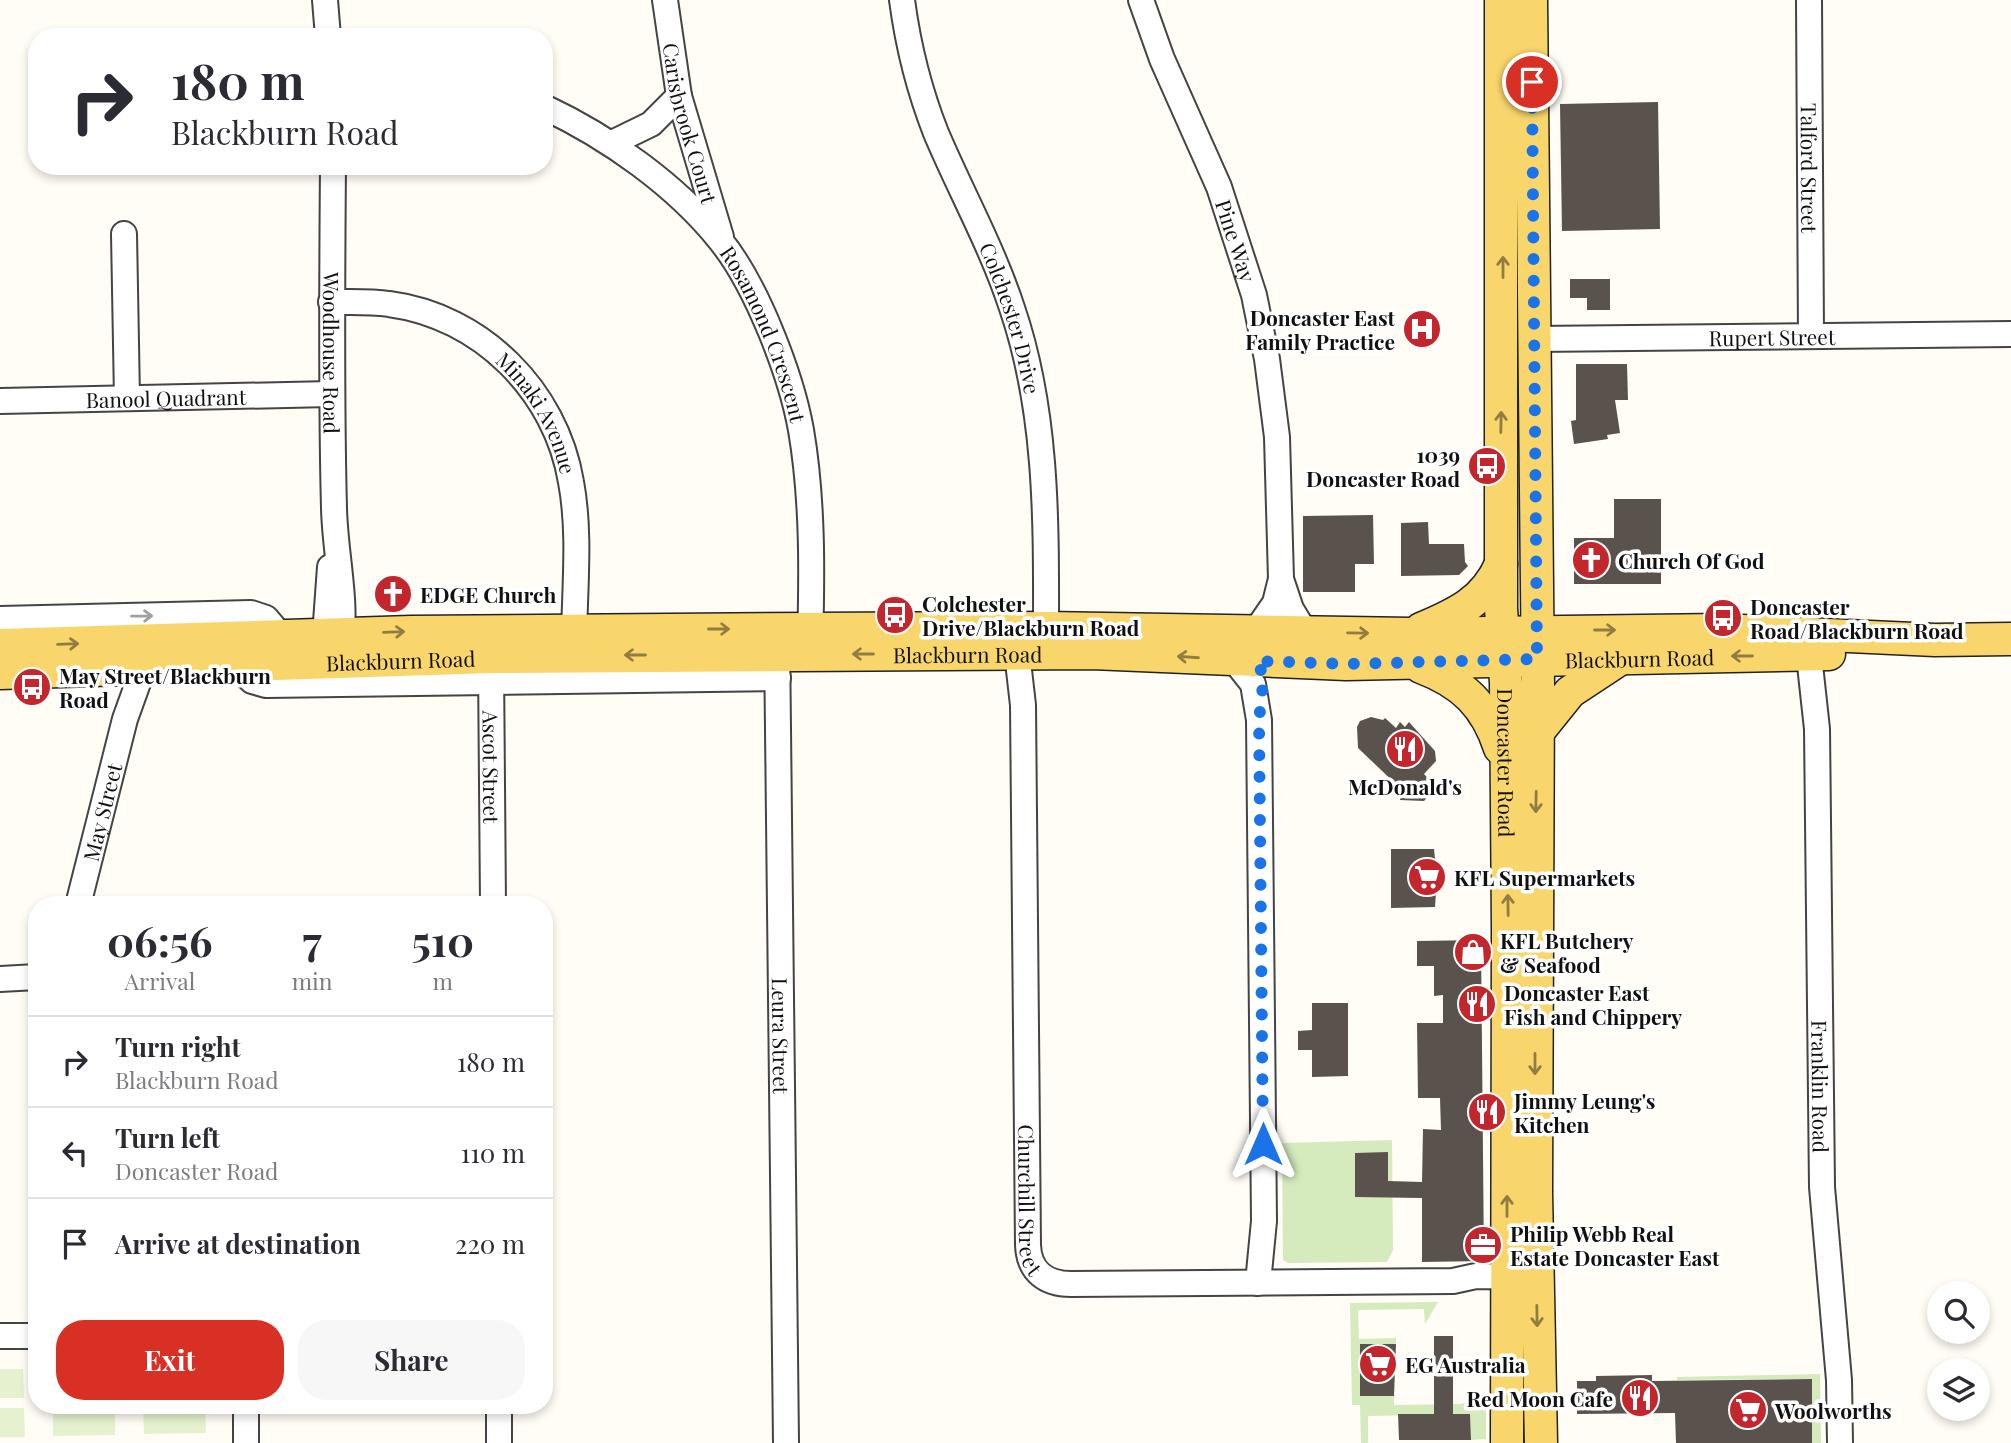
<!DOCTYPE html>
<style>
:root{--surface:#fff;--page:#f7f7f7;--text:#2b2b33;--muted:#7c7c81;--line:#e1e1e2;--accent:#d93025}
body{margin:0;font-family:"Playfair Display",serif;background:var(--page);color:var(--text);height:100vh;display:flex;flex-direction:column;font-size:26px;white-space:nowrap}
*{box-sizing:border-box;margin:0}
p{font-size:23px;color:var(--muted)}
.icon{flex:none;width:38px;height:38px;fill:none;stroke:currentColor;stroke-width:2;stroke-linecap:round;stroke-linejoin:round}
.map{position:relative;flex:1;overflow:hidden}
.sheet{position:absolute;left:28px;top:896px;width:525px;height:518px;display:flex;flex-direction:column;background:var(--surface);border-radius:28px;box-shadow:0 4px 10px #0003}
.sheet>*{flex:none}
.hud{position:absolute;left:28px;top:28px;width:525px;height:147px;border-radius:28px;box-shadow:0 4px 10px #0003;background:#fff;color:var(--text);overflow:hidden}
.buttons{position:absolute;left:1927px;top:1281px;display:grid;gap:14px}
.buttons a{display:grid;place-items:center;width:63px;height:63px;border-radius:50%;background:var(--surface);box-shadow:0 4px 10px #0003;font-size:35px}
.pin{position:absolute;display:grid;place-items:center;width:60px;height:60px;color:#fff;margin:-30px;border:4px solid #fff;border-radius:50%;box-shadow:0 2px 7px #0007}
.me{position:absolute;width:77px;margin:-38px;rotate:0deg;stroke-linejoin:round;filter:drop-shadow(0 0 5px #0008)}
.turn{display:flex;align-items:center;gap:24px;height:147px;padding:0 28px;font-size:32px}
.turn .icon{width:91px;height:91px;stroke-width:2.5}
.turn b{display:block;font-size:49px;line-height:60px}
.eta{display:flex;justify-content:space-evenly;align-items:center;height:119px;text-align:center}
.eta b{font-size:42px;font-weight:700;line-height:49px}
.action{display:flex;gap:14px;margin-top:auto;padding:14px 28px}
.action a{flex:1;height:80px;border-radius:28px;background:var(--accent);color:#fff;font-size:28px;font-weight:700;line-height:80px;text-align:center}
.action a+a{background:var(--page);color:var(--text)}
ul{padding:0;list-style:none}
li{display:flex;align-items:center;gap:21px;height:91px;padding:0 28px;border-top:2px solid var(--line)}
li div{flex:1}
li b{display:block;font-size:26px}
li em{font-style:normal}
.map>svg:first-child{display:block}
.green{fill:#d5ebbd}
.pitch{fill:#e6f2cf}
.building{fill:#5a524d}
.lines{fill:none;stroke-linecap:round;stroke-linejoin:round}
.minor-casing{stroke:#444;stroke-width:28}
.major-casing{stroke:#222;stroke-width:35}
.minor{stroke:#fff;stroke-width:24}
.major{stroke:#f9d66b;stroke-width:32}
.oneway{stroke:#917d42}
.oneway2{stroke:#a0a0a0}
.route{stroke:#1a73e8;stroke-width:12;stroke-dasharray:0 21.6}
.labels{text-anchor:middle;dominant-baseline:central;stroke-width:7;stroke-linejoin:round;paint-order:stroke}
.street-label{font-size:21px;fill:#111;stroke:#fff}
.poi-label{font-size:21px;font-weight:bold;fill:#111;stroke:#fff;text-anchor:start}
</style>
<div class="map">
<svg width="2011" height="1443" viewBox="0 0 2011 1443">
<rect width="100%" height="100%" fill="#fffdf5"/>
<g class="green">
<polygon points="1392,1140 1393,1250 1387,1262 1288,1263 1283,1260 1282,1143"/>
<polygon points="1438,1302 1425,1324 1424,1309 1358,1310 1359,1339 1396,1338 1396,1344 1360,1345 1360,1396 1394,1396 1394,1405 1460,1404 1486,1400 1486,1439 1471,1440 1470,1414 1368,1416 1368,1443 1361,1443 1360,1405 1352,1405 1350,1303"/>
<polygon points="1820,1374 1821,1443 1812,1443 1811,1379 1677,1380 1677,1377"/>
</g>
<g class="pitch">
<polygon points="0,1369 23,1369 24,1398 0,1398"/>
<polygon points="143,1405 205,1405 206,1433 144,1434"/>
<polygon points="115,1406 115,1435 53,1436 53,1407"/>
<polygon points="0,1408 24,1408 25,1437 0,1437"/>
</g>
<g class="building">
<polygon points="1658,102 1660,229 1562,231 1560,104"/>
<polygon points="1570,279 1610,279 1610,310 1587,310 1587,298 1570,298"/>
<polygon points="1576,364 1627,364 1628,400 1615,400 1620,433 1607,435 1608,439 1574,444 1571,421 1576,420"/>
<polygon points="1614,499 1661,499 1661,584 1574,584 1574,538 1614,538"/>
<polygon points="1373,515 1374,564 1355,564 1355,592 1303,592 1303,516"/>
<polygon points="1428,522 1429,544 1464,544 1465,562 1468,566 1459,575 1401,576 1401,523"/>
<polygon points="1371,717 1383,720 1385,718 1396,728 1400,722 1405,727 1409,722 1435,751 1436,761 1424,774 1434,785 1434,790 1424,801 1400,800 1401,789 1358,748 1357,727 1360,721"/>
<polygon points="1391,849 1434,849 1437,878 1435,907 1391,908"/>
<polygon points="1481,940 1484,1261 1422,1262 1422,1198 1355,1197 1355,1153 1388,1152 1388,1181 1422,1182 1423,1129 1441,1130 1440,1098 1418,1098 1417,1023 1443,1023 1443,995 1434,996 1434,966 1417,966 1417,941"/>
<polygon points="1312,1003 1348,1003 1348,1076 1312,1077 1312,1050 1298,1050 1298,1031 1312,1030"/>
<polygon points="1434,1336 1453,1336 1453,1414 1470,1414 1471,1440 1399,1440 1398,1414 1434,1414"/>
<polygon points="1360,1344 1396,1344 1394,1396 1360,1396"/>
<polygon points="1652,1375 1652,1381 1812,1379 1812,1443 1676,1443 1675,1413 1577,1414 1577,1381 1596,1381 1596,1376"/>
</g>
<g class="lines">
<defs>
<g id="minor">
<polyline points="325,0 328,37"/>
<path id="s1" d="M665,0l14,96 42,141"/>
<path id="s2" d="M902,0c6,45 17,90 34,133 25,59 56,114 76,175 37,108 34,223 34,336"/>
<path id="s3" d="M1141,0l21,59 57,128 35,108 13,64 10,78 4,142 10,30 14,23"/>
<path id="s4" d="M1809,0l2,336"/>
<path id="s5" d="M544,107c64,30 132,78 176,133 36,44 71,134 81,190 12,70 11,145 9,216"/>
<polyline points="612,143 651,124 679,96"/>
<path id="s6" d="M333,166c-1,114 -2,228 1,342 1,48 14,94 6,143"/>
<polyline points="124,234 127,398"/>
<path id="s7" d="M331,302c19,0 39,-1 58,2 92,12 167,87 182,178 10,53 3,111 3,165"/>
<path id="s8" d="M1534,339l477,-5"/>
<path id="s9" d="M0,401l331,-7"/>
<polyline points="330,567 326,622 335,651"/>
<polyline points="0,619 251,613 266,618 283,638"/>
<polyline points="1255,632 1275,603 1281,579"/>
<path id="s10" d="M1019,636l-2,17 6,52 5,540c1,27 18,39 43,39l382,-3 23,-5 46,1"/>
<path id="s11" d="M1814,637l-4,28 7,64 5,458 17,193 1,63"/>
<path id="s12" d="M777,640l9,803"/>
<polyline points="1234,660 1253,684 1259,720 1264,1221 1258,1283"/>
<path id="s13" d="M491,664l2,241"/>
<polyline points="236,666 252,681 266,685 778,678"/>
<path id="s14" d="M78,905l47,-186 18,-50"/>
<polyline points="0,979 37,977"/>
<polyline points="0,1336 37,1336"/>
<polyline points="246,1405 246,1443"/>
<polyline points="499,1405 499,1443"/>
</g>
<g id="major">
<path id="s15" d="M1501,0v608l5,75 2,246 -1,514"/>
<polyline points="1531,0 1538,683 1536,1192 1541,1443"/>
<path d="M1421,629c36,-15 64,-28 80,-65"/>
<polyline points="0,645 411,632 811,629 1046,628 1411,634 1721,630 1935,640 2011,639"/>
<path d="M1421,667c42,16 65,38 79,81"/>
<path id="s16" d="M0,673l492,-16 600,-4 254,11 483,-10"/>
<polyline points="1537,733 1570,692 1620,659"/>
</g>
</defs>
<use href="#minor" class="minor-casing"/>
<use href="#major" class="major-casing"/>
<use href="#minor" class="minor"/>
<use href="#major" class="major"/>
</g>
<defs><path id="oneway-shaft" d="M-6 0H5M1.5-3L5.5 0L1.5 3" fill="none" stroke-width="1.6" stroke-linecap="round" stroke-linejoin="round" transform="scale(1.75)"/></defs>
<g class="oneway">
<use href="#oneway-shaft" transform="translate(1503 267) rotate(-90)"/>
<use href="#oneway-shaft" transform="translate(1501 422) rotate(-89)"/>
<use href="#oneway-shaft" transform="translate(719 629)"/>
<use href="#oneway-shaft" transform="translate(1605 630)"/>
<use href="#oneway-shaft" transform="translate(394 632) rotate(-2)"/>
<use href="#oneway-shaft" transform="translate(1358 633) rotate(1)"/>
<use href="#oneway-shaft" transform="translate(68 644) rotate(-2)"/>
<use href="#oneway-shaft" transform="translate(863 654) rotate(-180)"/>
<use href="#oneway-shaft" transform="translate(635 655) rotate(180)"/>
<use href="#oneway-shaft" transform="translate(1742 656) rotate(180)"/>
<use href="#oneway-shaft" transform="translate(1188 657) rotate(-176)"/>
<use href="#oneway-shaft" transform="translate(1536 802) rotate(91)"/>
<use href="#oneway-shaft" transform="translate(1508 905) rotate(-91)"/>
<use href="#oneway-shaft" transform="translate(1535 1064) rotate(90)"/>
<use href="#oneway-shaft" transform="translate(1507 1206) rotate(-90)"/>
<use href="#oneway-shaft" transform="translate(1537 1316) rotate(89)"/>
</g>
<use class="oneway2" href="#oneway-shaft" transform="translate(142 616) rotate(-1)"/>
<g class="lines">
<polyline class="route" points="1263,1144 1259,720 1264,676 1256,661 1346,664 1537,659 1532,82"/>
</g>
<defs>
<symbol id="hospital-disc" viewBox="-11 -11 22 22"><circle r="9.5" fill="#c4262e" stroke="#fff"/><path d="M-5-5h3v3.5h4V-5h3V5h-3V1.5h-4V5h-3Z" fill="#fff"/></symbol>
<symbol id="bus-disc" viewBox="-11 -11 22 22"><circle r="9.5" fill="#c4262e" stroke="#fff"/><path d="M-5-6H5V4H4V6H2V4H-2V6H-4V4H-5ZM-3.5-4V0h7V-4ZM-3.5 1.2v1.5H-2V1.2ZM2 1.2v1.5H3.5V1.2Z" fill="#fff"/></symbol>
<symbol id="church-disc" viewBox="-11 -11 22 22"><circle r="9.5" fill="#c4262e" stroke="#fff"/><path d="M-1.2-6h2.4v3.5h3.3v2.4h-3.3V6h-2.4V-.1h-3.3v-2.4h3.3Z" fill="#fff"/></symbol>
<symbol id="restaurant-disc" viewBox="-11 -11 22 22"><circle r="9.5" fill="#c4262e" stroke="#fff"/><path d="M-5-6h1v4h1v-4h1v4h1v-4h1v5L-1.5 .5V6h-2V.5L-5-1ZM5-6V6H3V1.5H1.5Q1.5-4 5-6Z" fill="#fff"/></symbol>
<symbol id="supermarket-disc" viewBox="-11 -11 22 22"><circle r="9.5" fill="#c4262e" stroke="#fff"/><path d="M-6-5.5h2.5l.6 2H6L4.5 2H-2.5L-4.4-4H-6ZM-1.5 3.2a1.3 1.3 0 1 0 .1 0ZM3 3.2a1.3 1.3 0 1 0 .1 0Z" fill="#fff"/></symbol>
<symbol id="shop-disc" viewBox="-11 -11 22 22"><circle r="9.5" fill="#c4262e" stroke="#fff"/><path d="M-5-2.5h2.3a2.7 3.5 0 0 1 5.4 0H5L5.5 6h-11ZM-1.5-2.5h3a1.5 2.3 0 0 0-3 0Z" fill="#fff"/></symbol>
<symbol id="office-disc" viewBox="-11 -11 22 22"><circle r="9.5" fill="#c4262e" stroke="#fff"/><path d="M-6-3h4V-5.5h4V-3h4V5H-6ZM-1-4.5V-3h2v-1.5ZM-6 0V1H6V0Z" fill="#fff"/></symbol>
</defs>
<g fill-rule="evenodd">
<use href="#hospital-disc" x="1400" y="307" width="44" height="44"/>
<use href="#bus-disc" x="1465" y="444" width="44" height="44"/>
<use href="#church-disc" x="1569" y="538" width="44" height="44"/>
<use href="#church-disc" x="371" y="572" width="44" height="44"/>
<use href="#bus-disc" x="873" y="593" width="44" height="44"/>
<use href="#bus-disc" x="1701" y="596" width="44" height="44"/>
<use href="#bus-disc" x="10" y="665" width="44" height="44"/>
<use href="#restaurant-disc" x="1383" y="727" width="44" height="44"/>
<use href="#supermarket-disc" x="1405" y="855" width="44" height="44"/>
<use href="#shop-disc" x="1451" y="930" width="44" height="44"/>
<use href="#restaurant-disc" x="1455" y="982" width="44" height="44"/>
<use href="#restaurant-disc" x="1465" y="1090" width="44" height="44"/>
<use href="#office-disc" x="1461" y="1223" width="44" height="44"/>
<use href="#supermarket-disc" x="1356" y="1342" width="44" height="44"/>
<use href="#restaurant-disc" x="1618" y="1376" width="44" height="44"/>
<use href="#supermarket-disc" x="1726" y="1388" width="44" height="44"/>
</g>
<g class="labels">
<g class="street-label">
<text stroke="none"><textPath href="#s1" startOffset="126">Carisbrook Court</textPath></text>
<text stroke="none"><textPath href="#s4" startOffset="168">Talford Street</textPath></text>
<text stroke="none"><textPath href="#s3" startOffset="259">Pine Way</textPath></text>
<text stroke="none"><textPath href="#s2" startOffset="338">Colchester Drive</textPath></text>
<text stroke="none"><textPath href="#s5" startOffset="327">Rosamond Crescent</textPath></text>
<text stroke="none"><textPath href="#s8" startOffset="238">Rupert Street</textPath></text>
<text stroke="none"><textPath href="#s6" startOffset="187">Woodhouse Road</textPath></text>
<text stroke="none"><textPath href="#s9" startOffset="166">Banool Quadrant</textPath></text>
<text stroke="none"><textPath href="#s7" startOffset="252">Minaki Avenue</textPath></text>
<text stroke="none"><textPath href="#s16" startOffset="968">Blackburn Road</textPath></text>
<text stroke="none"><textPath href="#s16" startOffset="1640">Blackburn Road</textPath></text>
<text stroke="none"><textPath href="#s16" startOffset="401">Blackburn Road</textPath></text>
<text stroke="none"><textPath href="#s15" startOffset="763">Doncaster Road</textPath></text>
<text stroke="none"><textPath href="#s13" startOffset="103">Ascot Street</textPath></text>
<text stroke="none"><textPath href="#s14" startOffset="96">May Street</textPath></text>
<text stroke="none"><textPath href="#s12" startOffset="396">Leura Street</textPath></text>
<text stroke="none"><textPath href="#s11" startOffset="450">Franklin Road</textPath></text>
<text stroke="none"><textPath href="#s10" startOffset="564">Churchill Street</textPath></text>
</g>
<g class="poi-label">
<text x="1395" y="317" text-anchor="end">Doncaster East<tspan x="1395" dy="24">Family Practice</tspan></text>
<text x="1460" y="454" text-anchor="end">1039<tspan x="1460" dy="24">Doncaster Road</tspan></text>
<text x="1618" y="560">Church Of God</text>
<text x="420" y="594">EDGE Church</text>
<text x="922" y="603">Colchester<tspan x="922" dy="24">Drive/Blackburn Road</tspan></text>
<text x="1750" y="606">Doncaster<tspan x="1750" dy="24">Road/Blackburn Road</tspan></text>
<text x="59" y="675">May Street/Blackburn<tspan x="59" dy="24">Road</tspan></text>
<text x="1405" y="786" text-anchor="middle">McDonald's</text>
<text x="1454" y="877">KFL Supermarkets</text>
<text x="1500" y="940">KFL Butchery<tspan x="1500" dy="24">&amp; Seafood</tspan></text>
<text x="1504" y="992">Doncaster East<tspan x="1504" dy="24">Fish and Chippery</tspan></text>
<text x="1514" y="1100">Jimmy Leung's<tspan x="1514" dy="24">Kitchen</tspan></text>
<text x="1510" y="1233">Philip Webb Real<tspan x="1510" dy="24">Estate Doncaster East</tspan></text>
<text x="1405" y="1364">EG Australia</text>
<text x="1613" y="1398" text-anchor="end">Red Moon Cafe</text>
<text x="1775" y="1410">Woolworths</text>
</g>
</g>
</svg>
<div class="buttons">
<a><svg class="icon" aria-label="search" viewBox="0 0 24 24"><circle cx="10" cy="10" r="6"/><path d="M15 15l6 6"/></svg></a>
<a><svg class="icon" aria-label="layers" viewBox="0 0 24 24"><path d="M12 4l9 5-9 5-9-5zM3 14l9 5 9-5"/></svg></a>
</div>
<div class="pin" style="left:1532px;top:82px;background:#d93025"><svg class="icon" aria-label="arrive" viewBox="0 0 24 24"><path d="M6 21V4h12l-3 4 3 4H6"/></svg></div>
<svg class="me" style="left:1263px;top:1144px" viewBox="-20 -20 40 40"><path d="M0-17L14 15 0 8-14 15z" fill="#1a73e8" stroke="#fff" stroke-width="4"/></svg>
<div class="hud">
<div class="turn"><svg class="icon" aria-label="right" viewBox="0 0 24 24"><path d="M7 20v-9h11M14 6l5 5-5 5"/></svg><div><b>180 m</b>Blackburn Road</div></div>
</div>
<section class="sheet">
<div class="eta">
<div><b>06:56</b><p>Arrival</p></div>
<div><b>7</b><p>min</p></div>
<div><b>510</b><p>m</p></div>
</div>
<ul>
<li><svg class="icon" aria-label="right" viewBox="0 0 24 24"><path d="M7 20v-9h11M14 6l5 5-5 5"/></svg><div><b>Turn right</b><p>Blackburn Road</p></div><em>180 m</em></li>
<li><svg class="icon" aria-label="left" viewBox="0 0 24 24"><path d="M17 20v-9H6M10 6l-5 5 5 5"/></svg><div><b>Turn left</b><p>Doncaster Road</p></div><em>110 m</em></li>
<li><svg class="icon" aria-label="arrive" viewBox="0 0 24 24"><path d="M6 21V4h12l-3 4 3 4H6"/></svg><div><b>Arrive at destination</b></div><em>220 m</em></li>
</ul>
<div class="action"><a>Exit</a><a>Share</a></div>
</section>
</div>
